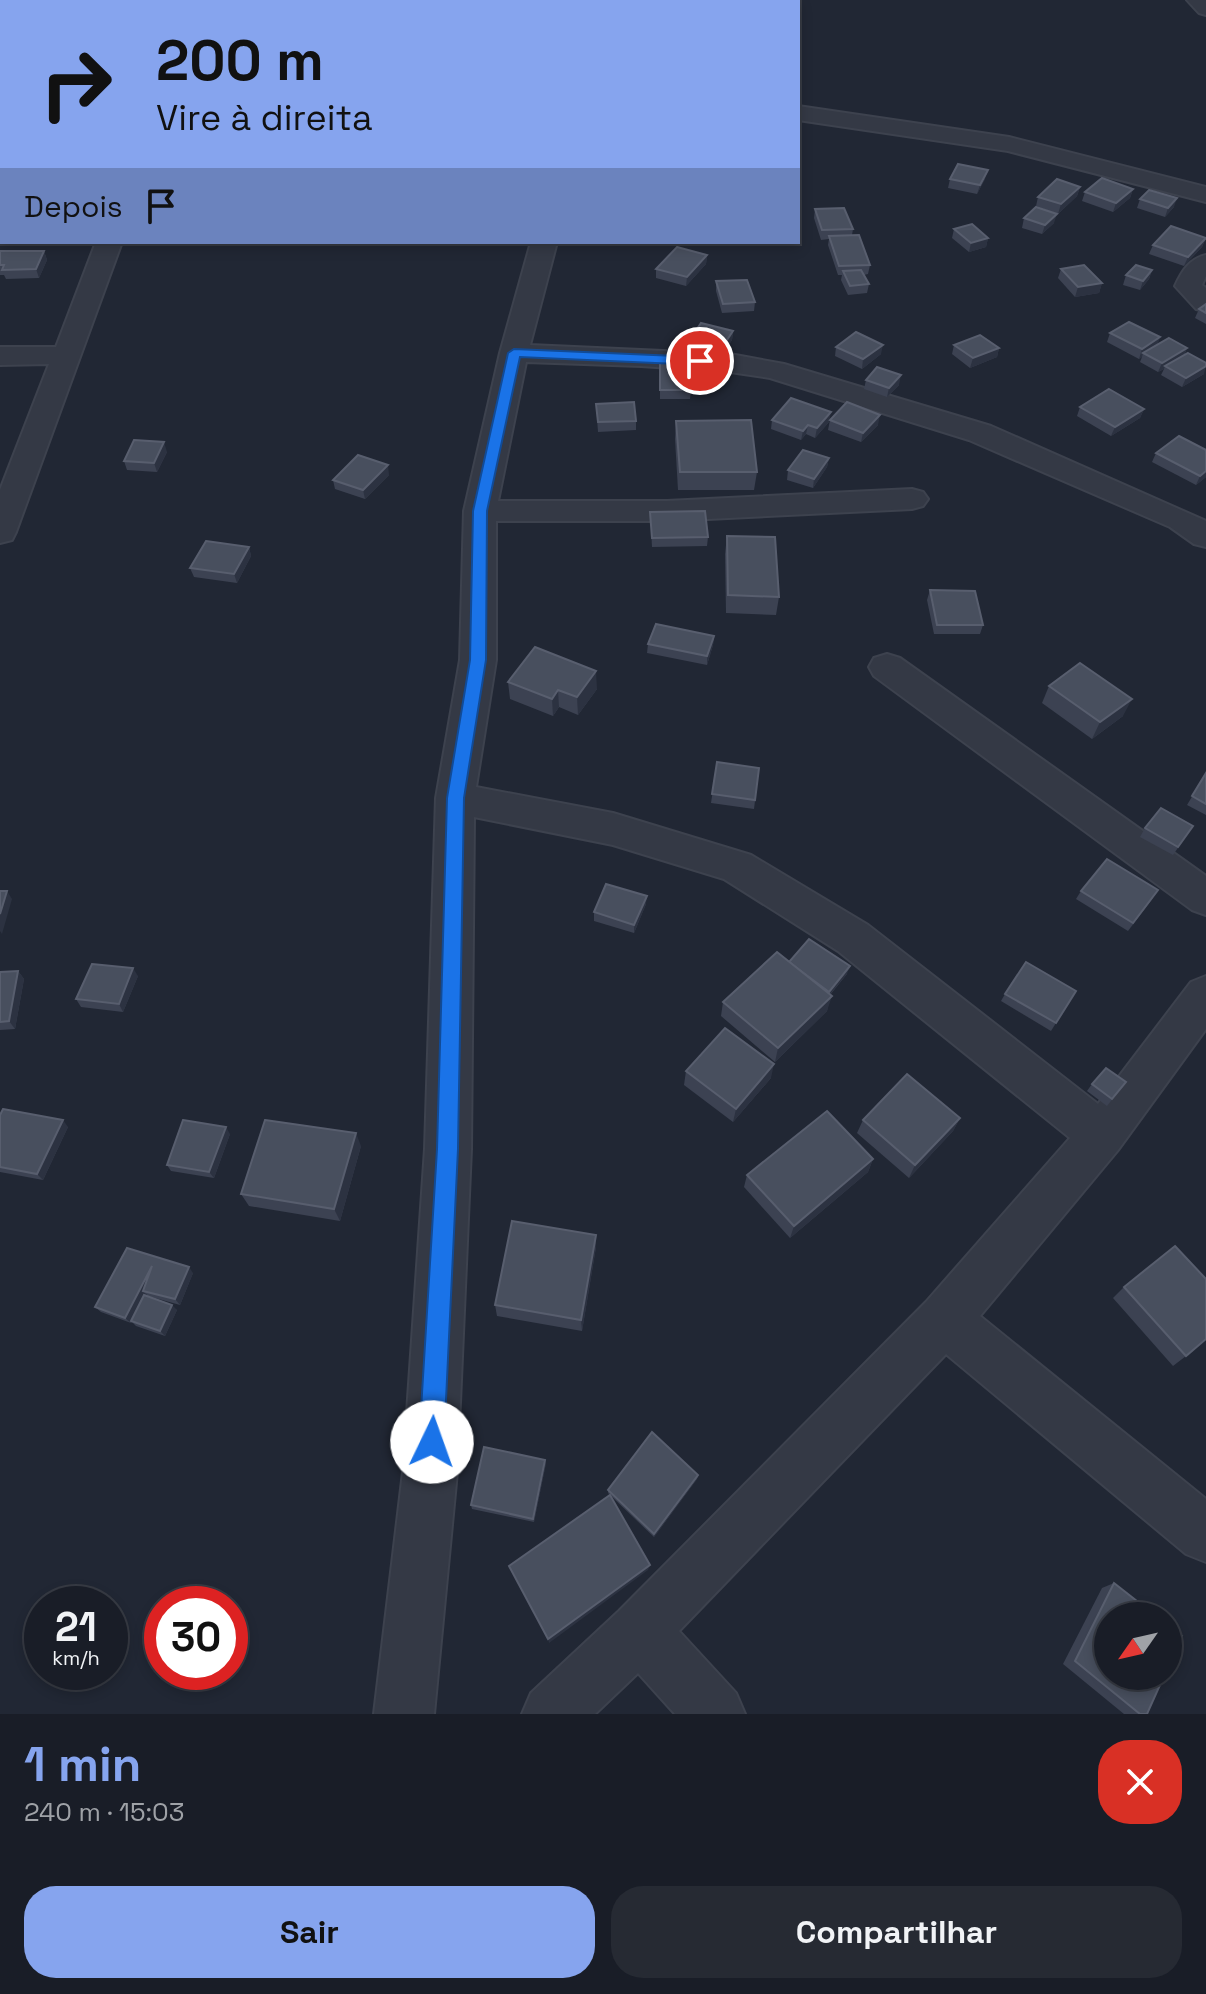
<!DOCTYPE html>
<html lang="pt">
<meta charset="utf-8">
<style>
:root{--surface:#191d27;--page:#262a33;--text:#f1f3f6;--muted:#9fa2a7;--line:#373b44;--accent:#86a4ee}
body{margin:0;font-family:"Space Grotesk",sans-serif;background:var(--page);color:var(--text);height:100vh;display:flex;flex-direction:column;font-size:30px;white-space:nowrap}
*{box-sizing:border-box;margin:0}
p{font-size:26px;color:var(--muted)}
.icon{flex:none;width:44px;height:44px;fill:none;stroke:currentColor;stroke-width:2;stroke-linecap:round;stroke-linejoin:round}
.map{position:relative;height:1714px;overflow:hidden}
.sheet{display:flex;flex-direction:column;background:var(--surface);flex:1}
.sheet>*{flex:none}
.top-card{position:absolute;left:0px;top:0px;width:800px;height:244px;box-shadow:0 4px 12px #0003,0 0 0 2px var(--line);background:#86a4ee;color:#111;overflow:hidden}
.needle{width:52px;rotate:236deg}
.controls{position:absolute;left:1094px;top:1602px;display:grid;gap:16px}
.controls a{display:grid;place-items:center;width:88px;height:88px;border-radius:50%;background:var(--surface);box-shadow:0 4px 12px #0003,0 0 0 2px var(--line);font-size:40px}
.speed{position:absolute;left:24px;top:1586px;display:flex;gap:16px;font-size:40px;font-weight:700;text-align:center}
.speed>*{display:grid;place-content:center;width:104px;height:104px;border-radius:50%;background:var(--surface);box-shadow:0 4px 12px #0003,0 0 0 2px var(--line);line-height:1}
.speed small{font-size:20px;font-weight:400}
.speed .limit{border:12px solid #d22;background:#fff;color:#111}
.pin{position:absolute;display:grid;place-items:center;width:68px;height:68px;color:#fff;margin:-34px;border:4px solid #fff;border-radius:50%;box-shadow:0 2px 8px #0007}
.me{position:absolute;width:88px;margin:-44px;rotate:3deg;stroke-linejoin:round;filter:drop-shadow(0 0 6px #0008)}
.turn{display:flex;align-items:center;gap:28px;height:168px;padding:0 24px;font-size:36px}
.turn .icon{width:104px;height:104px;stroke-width:2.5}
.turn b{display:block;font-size:56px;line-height:68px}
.then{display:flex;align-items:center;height:76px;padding:0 24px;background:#0003;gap:16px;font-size:30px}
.round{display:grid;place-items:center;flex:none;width:84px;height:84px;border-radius:32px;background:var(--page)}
.overview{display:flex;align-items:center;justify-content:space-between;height:136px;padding:0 24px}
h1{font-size:48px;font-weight:700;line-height:60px;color:var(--accent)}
.button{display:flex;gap:16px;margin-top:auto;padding:16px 24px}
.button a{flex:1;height:92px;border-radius:32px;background:var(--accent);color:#111;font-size:32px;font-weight:700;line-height:92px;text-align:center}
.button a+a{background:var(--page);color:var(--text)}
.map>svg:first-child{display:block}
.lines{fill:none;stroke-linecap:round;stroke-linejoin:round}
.minor-casing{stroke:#3d424e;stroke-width:4}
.minor{fill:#343945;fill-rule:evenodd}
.wall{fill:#3c4252}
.shaded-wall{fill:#2c3241}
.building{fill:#484f5e;stroke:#585e6e;stroke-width:2}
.route{fill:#1a73e8;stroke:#114b97;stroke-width:2}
</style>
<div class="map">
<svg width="1206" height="1714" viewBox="0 0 1206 1714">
<rect width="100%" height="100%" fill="#212734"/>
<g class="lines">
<defs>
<g id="minor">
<rect x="184" y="0" width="20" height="2"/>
<polygon points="1187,0 1206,0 1206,15 1199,13"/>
<polygon points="798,106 1009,137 1206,187 1206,202 1008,151 798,120"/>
<rect x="0" y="159" width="2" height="15"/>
<polygon points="96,242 122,242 16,532 12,540 0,543 0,490 49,364 0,365 0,347 56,347"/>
<polygon points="531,242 557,242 530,345 730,354 784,364 991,426 1206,521 1206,547 1194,544 1170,527 969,440 770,378 730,372 641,366 526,362 498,501 667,501 912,489 923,492 928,499 923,506 912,509 667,521 496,521 496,660 476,787 613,813 751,855 868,925 1098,1104 1191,982 1206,976 1206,1029 1118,1150 980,1316 1206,1499 1206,1562 1186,1554 946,1354 679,1631 736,1693 745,1714 675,1714 638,1673 595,1714 522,1714 531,1693 619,1611 926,1302 1070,1138 838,951 724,879 613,845 474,817 471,1149 457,1472 434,1714 374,1714 403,1472 425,1149 436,798 460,660 464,511 500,353"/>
<path d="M1206,255v21l-4,9 4,3v23l-10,-2 -21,-23c7,-15 14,-27 31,-31z"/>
<polygon points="887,654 900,658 1206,876 1206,915 1192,910 874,676 869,667 874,658"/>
</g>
</defs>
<use href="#minor" class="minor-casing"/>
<use href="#minor" class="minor"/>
</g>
<g class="wall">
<polygon points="950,179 985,179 977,194 948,188"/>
<polygon points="1080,187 1077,196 1058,214 1036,206 1038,197"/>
<polygon points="1133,189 1130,198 1113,212 1082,201 1085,192"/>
<polygon points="1140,199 1174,207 1165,217 1137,208"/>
<polygon points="815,209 853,229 852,235 870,265 868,274 864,275 869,284 867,293 848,295 841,280 842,275 838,275 828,245 829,239 821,240 814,218"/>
<polygon points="1024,218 1054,223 1042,234 1022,228"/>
<polygon points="954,229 988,238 986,247 969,252 952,238"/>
<polygon points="1206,238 1202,247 1184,266 1149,254 1153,245"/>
<polygon points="0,251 44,251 47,260 39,278 6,279 4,275 0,275"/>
<polygon points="707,255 706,264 686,286 656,278 656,269"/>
<polygon points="1061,269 1102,283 1099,293 1075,297 1058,278"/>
<polygon points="1152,270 1149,279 1140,290 1123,285 1126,275"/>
<polygon points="716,281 755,302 754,311 722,313 716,291"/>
<polygon points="1206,304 1206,324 1195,318 1199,309"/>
<polygon points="733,331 732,340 720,358 688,351 689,341"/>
<polygon points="1110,333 1158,344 1187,348 1184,356 1204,374 1182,387 1161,375 1164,369 1158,372 1140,362 1142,357 1139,359 1107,342"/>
<polygon points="954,345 999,348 997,357 970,368 952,354"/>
<polygon points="836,347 881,354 862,369 835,356"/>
<polygon points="660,359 691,390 690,399 660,399"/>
<polygon points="866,380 899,385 887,397 864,389"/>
<polygon points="596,404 636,421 636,430 598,432"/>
<polygon points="1080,407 1144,409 1140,418 1111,436 1077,416"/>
<polygon points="772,420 829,422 815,438 806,434 801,440 771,429"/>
<polygon points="830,420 878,425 861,442 828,430"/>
<polygon points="676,421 757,472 754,490 678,490 675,439"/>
<polygon points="167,452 157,472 127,470 124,461"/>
<polygon points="1156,453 1206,477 1196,485 1152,462"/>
<polygon points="829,458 827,467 813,488 787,480 788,470"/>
<polygon points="389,475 365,499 335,489 333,480"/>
<polygon points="650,512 708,537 707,546 652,547"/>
<polygon points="727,536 779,597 776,615 726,613 725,554"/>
<polygon points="249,547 251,556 237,583 194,577 190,568"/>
<polygon points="930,590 983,625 980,634 934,634 927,600"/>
<polygon points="714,636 713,645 707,665 647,653 648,644"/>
<polygon points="508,682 597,689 578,715 559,707 553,716 510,699"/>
<polygon points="1049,686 1123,716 1092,739 1042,703"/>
<polygon points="717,762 759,768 754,809 711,803"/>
<polygon points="1206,773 1206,815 1187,805"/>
<polygon points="1193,826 1173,855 1140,837 1145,828"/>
<polygon points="1081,891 1153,898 1128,931 1076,899"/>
<polygon points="646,904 634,933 594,921 594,912"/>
<polygon points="789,962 847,974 830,995 827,1011 775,1062 721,1016 723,1002"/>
<polygon points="18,971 24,979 15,1029 0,1030 0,972"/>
<polygon points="138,976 123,1012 81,1007 76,999"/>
<polygon points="1076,991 1051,1031 1001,1001 1005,994"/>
<polygon points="686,1071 771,1078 733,1122 684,1085"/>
<polygon points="1126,1082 1107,1106 1087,1091 1092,1084"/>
<polygon points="0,1115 68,1127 43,1180 0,1172"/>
<polygon points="960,1118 953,1131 909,1178 857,1133 863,1120"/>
<polygon points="230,1134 214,1178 171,1171 167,1165"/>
<polygon points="361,1146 340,1221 249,1206 241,1194"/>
<polygon points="873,1159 868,1172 790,1238 744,1187 747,1175"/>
<polygon points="596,1235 596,1247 582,1331 497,1316 495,1305"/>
<polygon points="193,1273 180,1305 148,1296 146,1294 145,1296 177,1310 165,1336 136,1326 132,1322 131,1323 101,1312 95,1307"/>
<polygon points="1124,1287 1186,1356 1173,1366 1113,1298"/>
<polygon points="546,1463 534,1522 472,1509 471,1505"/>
<polygon points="698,1475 697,1479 654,1537 608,1493 608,1490"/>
<polygon points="1114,1583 1147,1714 1124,1714 1063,1664 1102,1588"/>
</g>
<g class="shaded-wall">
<polygon points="988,170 985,179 977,194 980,185"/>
<polygon points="1080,187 1077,196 1058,214 1061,204"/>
<polygon points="1133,189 1130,198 1113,212 1116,203"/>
<polygon points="1177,198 1174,207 1165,217 1168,208"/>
<polygon points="1057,214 1054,223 1042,234 1045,225"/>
<polygon points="988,238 986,247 969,252 971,243"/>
<polygon points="1206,238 1202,247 1184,266 1188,257"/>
<polygon points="44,251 47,260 39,278 36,269"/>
<polygon points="707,255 706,264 686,286 687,277"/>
<polygon points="1152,270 1149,279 1140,290 1143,281"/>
<polygon points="1102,283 1099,293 1075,297 1078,287"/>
<polygon points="733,331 732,340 720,358 721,349"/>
<polygon points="1160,337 1157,347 1143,353 1142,357 1139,359 1142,349"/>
<polygon points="883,345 881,354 862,369 863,359"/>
<polygon points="999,348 997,357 970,368 973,358"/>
<polygon points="1187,348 1183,357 1165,366 1164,369 1158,372 1162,363"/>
<polygon points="1206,366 1204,374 1182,387 1186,378"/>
<polygon points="901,375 899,385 887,397 889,388"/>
<polygon points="1144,409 1140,418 1111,436 1115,427"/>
<polygon points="831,412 829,422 815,438 817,428"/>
<polygon points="880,415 878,425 861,442 863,433"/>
<polygon points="808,425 806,434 801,440 803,431"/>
<polygon points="164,442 167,452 157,472 154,463"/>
<polygon points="829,458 827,467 813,488 814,479"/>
<polygon points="388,465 389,475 365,499 363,490"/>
<polygon points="1206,471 1206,477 1196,485 1200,476"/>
<polygon points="249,547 251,556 237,583 234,574"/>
<polygon points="714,636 713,645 707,665 707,656"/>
<polygon points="596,671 597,689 578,715 577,697"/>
<polygon points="558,690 559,707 553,716 552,699"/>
<polygon points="1132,699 1123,716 1092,739 1100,722"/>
<polygon points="7,891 12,899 2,934 0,931 0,914"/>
<polygon points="647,896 646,904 634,933 634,925"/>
<polygon points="850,966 847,974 826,999 829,992"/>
<polygon points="133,968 138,976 123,1012 119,1004"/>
<polygon points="18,971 24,979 15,1029 9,1021"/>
<polygon points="832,996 827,1011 775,1062 778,1048"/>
<polygon points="774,1064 771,1078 733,1122 736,1109"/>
<polygon points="960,1118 953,1131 909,1178 915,1165"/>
<polygon points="63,1120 68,1127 43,1180 37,1174"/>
<polygon points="226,1127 230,1134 214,1178 209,1172"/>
<polygon points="356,1133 361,1146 340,1221 334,1209"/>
<polygon points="873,1159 868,1172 790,1238 794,1226"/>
<polygon points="596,1235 596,1247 582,1331 581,1320"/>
<polygon points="152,1266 143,1291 146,1294 131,1323 125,1318"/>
<polygon points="189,1267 193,1273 180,1305 175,1299"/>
<polygon points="172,1305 177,1310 165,1336 160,1331"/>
<polygon points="545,1460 546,1463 534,1522 533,1519"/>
<polygon points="698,1475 697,1479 654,1537 654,1534"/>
<polygon points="650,1565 648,1570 549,1643 548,1639"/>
</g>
<g class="building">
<polygon points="958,164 988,170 980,185 950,179"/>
<polygon points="1102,178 1133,189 1116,203 1085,192"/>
<polygon points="1057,179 1080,187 1061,204 1038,197"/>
<polygon points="1149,190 1177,198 1168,208 1140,199"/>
<polygon points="1036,207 1057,214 1045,225 1024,218"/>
<polygon points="844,208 853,229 822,230 815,209"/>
<polygon points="972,224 988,238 971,243 954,229"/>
<polygon points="1171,226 1206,238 1188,257 1153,245"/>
<polygon points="859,235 870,265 839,266 829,236"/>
<polygon points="677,247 707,255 687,277 656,269"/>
<polygon points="0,251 44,251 36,269 2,270 4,265 0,265"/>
<polygon points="1084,265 1102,283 1078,287 1061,269"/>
<polygon points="1136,265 1152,270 1143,281 1126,275"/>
<polygon points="861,270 869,284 850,286 843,271"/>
<polygon points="747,280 755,302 723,304 716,281"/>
<polygon points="1206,304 1206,313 1199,309"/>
<polygon points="1129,322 1160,337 1142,349 1110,333"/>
<polygon points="701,323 733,331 721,349 689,341"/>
<polygon points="856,332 883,345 863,359 836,347"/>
<polygon points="980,335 999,348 973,358 954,345"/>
<polygon points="1169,338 1187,348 1162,363 1143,353"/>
<polygon points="1188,353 1206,363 1206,366 1186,378 1165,366"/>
<polygon points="660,359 690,359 691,390 660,390"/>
<polygon points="877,367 901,375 889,388 866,380"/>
<polygon points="1109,389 1144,409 1115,427 1080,407"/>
<polygon points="791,398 831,412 817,428 808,425 803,431 772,420"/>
<polygon points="634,402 636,421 598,422 596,404"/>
<polygon points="847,402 880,415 863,433 830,420"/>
<polygon points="751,420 757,472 680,472 676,421"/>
<polygon points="1179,436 1206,450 1206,471 1200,476 1156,453"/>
<polygon points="134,440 164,442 154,463 124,461"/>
<polygon points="803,450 829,458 814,479 788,470"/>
<polygon points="358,455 388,465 363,490 333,480"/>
<polygon points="705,511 708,537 652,538 650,512"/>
<polygon points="727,536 775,537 779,597 728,595"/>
<polygon points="206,541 249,547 234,574 190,568"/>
<polygon points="930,590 975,591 983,625 937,625"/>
<polygon points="656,624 714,636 707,656 648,644"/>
<polygon points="535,647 596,671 577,697 558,690 552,699 508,682"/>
<polygon points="1080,663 1132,699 1100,722 1049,686"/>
<polygon points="717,762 759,768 755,800 712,794"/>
<polygon points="1206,773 1206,804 1192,796"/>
<polygon points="1161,808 1193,826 1178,847 1145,828"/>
<polygon points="1107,859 1158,890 1133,923 1081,891"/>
<polygon points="606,884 647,896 634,925 594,912"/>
<polygon points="0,891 7,891 0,914"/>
<polygon points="809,939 850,966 829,992 789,962"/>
<polygon points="777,952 832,996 778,1048 723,1002"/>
<polygon points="1026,962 1076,991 1056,1023 1005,994"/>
<polygon points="92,964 133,968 119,1004 76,999"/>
<polygon points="18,971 9,1021 0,1022 0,972"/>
<polygon points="725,1028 774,1064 736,1109 686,1071"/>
<polygon points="1106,1068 1126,1082 1112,1099 1092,1084"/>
<polygon points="907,1074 960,1118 915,1165 863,1120"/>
<polygon points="3,1109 63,1120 37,1174 0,1167 0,1115"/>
<polygon points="827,1111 873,1159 794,1226 747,1175"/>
<polygon points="183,1120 226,1127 209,1172 167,1165"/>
<polygon points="265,1120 356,1133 334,1209 241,1194"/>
<polygon points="512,1221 596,1235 581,1320 495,1305"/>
<polygon points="1175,1246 1206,1279 1206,1339 1186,1356 1124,1287"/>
<polygon points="127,1248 189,1267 175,1299 143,1291 152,1266 125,1318 95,1307"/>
<polygon points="144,1295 172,1305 160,1331 131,1321"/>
<polygon points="652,1432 698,1475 654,1534 608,1490"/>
<polygon points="484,1447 545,1460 533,1519 471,1505"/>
<polygon points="610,1495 650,1565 548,1639 509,1566"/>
<polygon points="1114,1583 1156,1616 1108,1616 1108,1676 1164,1676 1147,1714 1140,1714 1075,1661"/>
<polygon points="1168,1625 1182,1636 1168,1667"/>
</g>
<polygon class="route" points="514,349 700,357 707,361 700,365 520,357 487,511 486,660 464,798 458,1149 444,1442 440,1451 432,1455 423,1451 419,1442 437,1149 447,798 470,660 473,511 508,353"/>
</svg>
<div class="controls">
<a><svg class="needle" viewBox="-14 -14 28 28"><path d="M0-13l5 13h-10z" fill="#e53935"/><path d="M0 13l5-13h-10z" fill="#9fa2a7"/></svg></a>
</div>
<div class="speed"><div>21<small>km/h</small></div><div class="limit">30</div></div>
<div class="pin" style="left:700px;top:361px;background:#d93025"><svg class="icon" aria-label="arrive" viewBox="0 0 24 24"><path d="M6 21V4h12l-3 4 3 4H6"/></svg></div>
<svg class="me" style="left:432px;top:1442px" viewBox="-20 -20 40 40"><circle r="19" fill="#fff"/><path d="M0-13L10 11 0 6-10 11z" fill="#1a73e8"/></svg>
<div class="top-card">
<div class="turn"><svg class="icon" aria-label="right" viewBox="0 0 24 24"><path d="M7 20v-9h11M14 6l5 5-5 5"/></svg><div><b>200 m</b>Vire à direita</div></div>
<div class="then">Depois<svg class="icon" aria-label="arrive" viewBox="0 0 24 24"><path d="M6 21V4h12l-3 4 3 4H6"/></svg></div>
</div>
</div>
<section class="sheet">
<div class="overview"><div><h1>1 min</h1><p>240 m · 15:03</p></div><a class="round" style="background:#d93025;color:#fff"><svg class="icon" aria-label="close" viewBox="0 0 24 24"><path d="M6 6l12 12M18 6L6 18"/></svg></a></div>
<div class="button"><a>Sair</a><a>Compartilhar</a></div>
</section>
